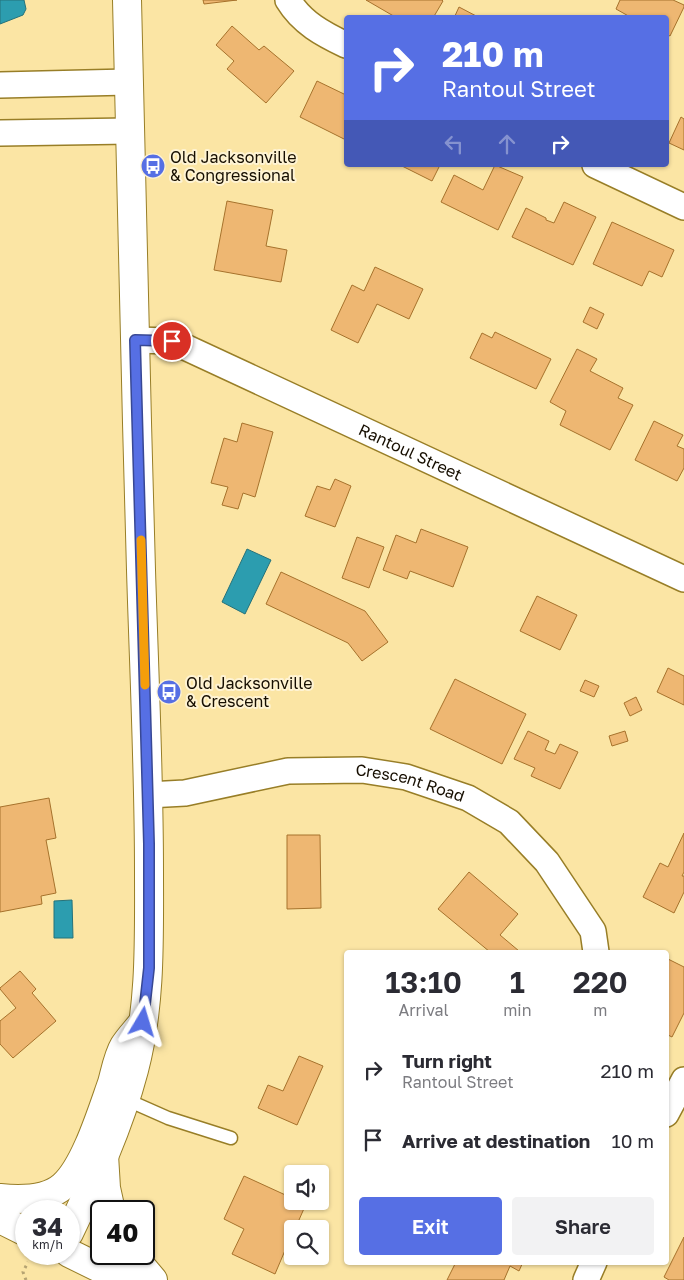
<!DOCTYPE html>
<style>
:root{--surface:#fff;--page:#f2f2f3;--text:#2b2b33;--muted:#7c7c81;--accent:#566fe4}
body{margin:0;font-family:"Golos Text",sans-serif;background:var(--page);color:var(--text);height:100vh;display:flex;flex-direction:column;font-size:19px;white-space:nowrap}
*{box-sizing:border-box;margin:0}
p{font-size:16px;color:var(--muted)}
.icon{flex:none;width:28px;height:28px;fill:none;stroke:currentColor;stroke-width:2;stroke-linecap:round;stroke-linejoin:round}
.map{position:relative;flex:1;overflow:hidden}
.drawer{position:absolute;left:344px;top:950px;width:325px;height:315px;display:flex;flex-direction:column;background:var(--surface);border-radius:5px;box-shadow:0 1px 4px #0004}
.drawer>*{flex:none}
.top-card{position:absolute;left:344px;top:15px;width:325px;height:152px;border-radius:5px;box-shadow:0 1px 4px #0004;background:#566fe4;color:#fff;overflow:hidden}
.tools{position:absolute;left:284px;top:1165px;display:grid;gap:10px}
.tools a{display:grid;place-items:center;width:45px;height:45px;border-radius:5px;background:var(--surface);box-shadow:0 1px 4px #0004;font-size:25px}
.speed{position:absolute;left:15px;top:1200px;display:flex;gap:10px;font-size:25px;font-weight:700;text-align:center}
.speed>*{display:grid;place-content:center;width:65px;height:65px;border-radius:50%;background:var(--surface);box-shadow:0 1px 4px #0004;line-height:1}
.speed small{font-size:12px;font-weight:400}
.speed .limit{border:2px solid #111;border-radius:8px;background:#fff;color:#111}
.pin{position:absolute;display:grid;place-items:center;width:42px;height:42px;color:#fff;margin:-21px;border:2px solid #fff;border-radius:50%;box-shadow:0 1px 5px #0007}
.me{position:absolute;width:55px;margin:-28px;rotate:7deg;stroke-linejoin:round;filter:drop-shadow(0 0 4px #0008)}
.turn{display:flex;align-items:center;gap:18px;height:105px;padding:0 15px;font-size:22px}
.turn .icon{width:65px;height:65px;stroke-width:2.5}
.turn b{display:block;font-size:35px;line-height:42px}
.lanes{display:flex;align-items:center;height:48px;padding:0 15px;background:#0003;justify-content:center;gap:25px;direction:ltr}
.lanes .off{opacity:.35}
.eta{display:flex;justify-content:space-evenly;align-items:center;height:85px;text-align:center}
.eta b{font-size:30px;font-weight:600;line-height:35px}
.cta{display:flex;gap:10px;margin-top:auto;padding:10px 15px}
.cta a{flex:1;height:58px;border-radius:5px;background:var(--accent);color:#fff;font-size:20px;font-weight:600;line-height:58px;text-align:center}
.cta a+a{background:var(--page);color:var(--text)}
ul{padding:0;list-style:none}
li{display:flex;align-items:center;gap:15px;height:70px;padding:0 15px}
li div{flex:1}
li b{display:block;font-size:19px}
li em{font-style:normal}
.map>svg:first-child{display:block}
.water{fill:#2c9daf;stroke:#25727a}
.building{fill:#eeb772;stroke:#a6722c}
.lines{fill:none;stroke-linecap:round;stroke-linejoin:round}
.service-casing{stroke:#987e27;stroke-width:15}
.minor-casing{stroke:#987e27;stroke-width:28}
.tertiary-casing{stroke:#987e27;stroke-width:30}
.secondary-casing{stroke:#987e27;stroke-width:30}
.path{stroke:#b5a372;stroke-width:3;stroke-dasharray:2.5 4;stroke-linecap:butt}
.service{stroke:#fff;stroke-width:12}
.minor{stroke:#fff;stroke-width:25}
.tertiary{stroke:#fff;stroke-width:28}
.secondary{stroke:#fff;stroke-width:28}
.route-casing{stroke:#384894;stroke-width:12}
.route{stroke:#566fe4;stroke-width:9}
.slow{stroke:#f59e0b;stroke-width:9}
.labels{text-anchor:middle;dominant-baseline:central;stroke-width:4;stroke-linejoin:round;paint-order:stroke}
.poi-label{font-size:16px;fill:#160e00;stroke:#fef3d3;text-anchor:start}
.street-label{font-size:16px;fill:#160e00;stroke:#fef3d3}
</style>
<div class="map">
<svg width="684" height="1280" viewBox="0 0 684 1280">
<rect width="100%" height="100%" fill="#fbe5a4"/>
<g class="water">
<polygon points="0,0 24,0 26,9 23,15 0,24"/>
<polygon points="247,549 271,560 245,614 222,602"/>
<polygon points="72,900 73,938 54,938 54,901"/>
</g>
<g class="building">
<polygon points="203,0 237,0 204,4"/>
<polygon points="366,0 442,0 443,1 433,18 397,18"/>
<polygon points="620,0 673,0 684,5 684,7 670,36 666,34 666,18 632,18 616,9"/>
<polygon points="459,7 480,18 454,18"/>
<polygon points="232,26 259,50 264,46 294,71 266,103 227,69 234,61 216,45"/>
<polygon points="317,81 346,95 346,140 300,117"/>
<polygon points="681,117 684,119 684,150 669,143"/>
<polygon points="400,165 440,165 432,181"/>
<polygon points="495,165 523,177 498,230 441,202 454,175 483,190"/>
<polygon points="227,201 273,210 266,246 287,250 281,282 214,270"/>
<polygon points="564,202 596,217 573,265 512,237 526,208 546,218 546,220 554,223"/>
<polygon points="612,222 674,250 662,277 649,271 642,286 593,264"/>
<polygon points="375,267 423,289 409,319 377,304 358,343 331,330 352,285 364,291"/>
<polygon points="590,307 604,314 597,329 583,322"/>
<polygon points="495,332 551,359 536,389 470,358 482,333 492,338"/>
<polygon points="577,349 597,359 590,371 623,388 618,398 633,405 610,450 560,425 566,411 550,402"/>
<polygon points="654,421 683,435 677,446 684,449 684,468 677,481 635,460"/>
<polygon points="242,423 273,432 255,497 243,493 238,509 222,505 228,487 211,483 224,438 237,442"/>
<polygon points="335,479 351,486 335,527 305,516 317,486 330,490"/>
<polygon points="421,529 468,547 453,587 410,571 407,579 383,570 396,535 416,543"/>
<polygon points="357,537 384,547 369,588 342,578"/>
<polygon points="281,572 365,611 388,642 362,661 348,643 266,604"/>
<polygon points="537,596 577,615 560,650 520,631"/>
<polygon points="668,668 684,676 684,705 657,692"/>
<polygon points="455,679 526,714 502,764 430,729"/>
<polygon points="585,680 599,686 594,697 580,691"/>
<polygon points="636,697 642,710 630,716 624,703"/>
<polygon points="528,731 549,741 545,750 555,754 560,744 578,752 560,789 531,776 535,768 514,759"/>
<polygon points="625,731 628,741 612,746 609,736"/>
<polygon points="49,798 56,838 46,840 56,893 41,896 42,904 0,912 0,807"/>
<polygon points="684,833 684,872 682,876 684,876 684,892 674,913 643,897 660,863 668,867"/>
<polygon points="287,835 320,835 321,908 287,909"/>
<polygon points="469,872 518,914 500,935 519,951 517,952 490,952 438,909"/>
<polygon points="666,958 684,967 684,1013 672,1037 666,1034"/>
<polygon points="20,971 36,989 32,993 56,1021 13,1058 0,1044 0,1021 16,1008 0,989 0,988"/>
<polygon points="299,1056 323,1066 297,1125 258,1108 268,1085 283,1091"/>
<polygon points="244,1176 292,1198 292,1201 300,1201 306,1204 295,1229 292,1229 292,1234 275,1274 232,1254 244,1229 224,1219"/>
<polygon points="684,1237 684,1280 669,1280 664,1277"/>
<polygon points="456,1262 523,1262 519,1271 510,1266 504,1280 447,1280"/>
</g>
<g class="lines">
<defs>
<polyline id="service" points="125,1099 168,1118 231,1138"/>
<g id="minor">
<path d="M288,0c14,23 35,34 58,45"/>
<polyline points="0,85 128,82"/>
<polyline points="0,133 129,131"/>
<polyline points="595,165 684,207"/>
<path id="s1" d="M135,340l37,1 512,238"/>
<path id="s2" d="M148,795l37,-2 103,-22 74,-1 44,7 62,21 41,24 38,40 46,69 3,21"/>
<polyline points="666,1114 684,1080"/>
<polyline points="586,1280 594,1262"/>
</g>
<path id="tertiary" d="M69,1233c25,-52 50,-106 65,-163 17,-65 15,-132 15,-199 0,-100 -5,-201 -8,-301 -5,-190 -11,-380 -14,-570"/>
<g id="secondary">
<polyline points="104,1155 106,1188 111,1211"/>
<path d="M0,1198c20,2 47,2 63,-12 22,-19 39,-75 49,-103 3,-11 6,-27 12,-37 5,-8 13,-16 19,-24"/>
<polyline points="0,1219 26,1232"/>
<polyline points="69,1253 124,1280"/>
<polyline points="131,1254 153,1280"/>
</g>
</defs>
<use href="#service" class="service-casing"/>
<use href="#minor" class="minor-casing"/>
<use href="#tertiary" class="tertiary-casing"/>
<use href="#secondary" class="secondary-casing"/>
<polyline class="path" points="26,1280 23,1272 28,1262"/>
<use href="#service" class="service"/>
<use href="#minor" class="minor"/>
<use href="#tertiary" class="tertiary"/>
<use href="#secondary" class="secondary"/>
</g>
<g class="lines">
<defs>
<polyline id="route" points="143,1022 149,968 149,844 135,340 172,341"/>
</defs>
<use href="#route" class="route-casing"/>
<use href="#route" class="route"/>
<polyline class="slow" points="141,540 145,685"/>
</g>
<defs>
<symbol id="bus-disc" viewBox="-11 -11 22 22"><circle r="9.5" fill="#566fe4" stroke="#fef3d3"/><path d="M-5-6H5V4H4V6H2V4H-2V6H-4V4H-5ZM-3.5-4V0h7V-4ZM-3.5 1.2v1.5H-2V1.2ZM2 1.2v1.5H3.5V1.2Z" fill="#fff"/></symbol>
</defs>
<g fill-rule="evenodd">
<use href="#bus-disc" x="139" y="152" width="28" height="28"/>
<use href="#bus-disc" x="155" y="678" width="28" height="28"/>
</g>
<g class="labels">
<g class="poi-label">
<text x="170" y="157">Old Jacksonville<tspan x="170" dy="18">&amp; Congressional</tspan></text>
<text x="186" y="683">Old Jacksonville<tspan x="186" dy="18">&amp; Crescent</tspan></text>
</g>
<g class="street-label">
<text stroke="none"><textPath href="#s1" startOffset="300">Rantoul Street</textPath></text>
<text stroke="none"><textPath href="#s2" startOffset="266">Crescent Road</textPath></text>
</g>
</g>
</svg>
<div class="tools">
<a><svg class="icon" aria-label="sound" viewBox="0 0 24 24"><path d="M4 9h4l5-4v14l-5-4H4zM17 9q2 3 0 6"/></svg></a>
<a><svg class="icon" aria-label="search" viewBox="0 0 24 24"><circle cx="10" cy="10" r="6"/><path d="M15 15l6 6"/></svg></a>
</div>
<div class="speed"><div>34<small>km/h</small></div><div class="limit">40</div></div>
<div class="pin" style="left:172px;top:341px;background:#d93025"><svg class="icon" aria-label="arrive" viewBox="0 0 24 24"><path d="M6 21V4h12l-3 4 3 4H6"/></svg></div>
<svg class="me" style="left:143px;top:1022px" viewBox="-20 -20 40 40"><path d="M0-17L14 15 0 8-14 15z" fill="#566fe4" stroke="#fff" stroke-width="4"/></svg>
<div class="top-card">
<div class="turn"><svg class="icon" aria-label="right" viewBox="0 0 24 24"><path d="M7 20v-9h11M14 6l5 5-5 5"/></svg><div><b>210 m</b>Rantoul Street</div></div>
<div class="lanes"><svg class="icon off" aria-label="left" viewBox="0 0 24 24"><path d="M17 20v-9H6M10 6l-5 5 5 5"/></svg><svg class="icon off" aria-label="ahead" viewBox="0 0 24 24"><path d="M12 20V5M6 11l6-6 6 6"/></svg><svg class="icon" aria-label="right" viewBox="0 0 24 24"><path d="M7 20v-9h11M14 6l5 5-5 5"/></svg></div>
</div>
<section class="drawer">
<div class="eta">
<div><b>13:10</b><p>Arrival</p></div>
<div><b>1</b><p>min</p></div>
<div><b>220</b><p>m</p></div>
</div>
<ul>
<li><svg class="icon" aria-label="right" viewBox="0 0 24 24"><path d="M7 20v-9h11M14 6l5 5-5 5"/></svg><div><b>Turn right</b><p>Rantoul Street</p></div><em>210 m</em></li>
<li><svg class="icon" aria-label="arrive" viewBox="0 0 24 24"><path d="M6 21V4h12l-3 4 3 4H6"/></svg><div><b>Arrive at destination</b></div><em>10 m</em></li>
</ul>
<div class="cta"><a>Exit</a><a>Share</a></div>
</section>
</div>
